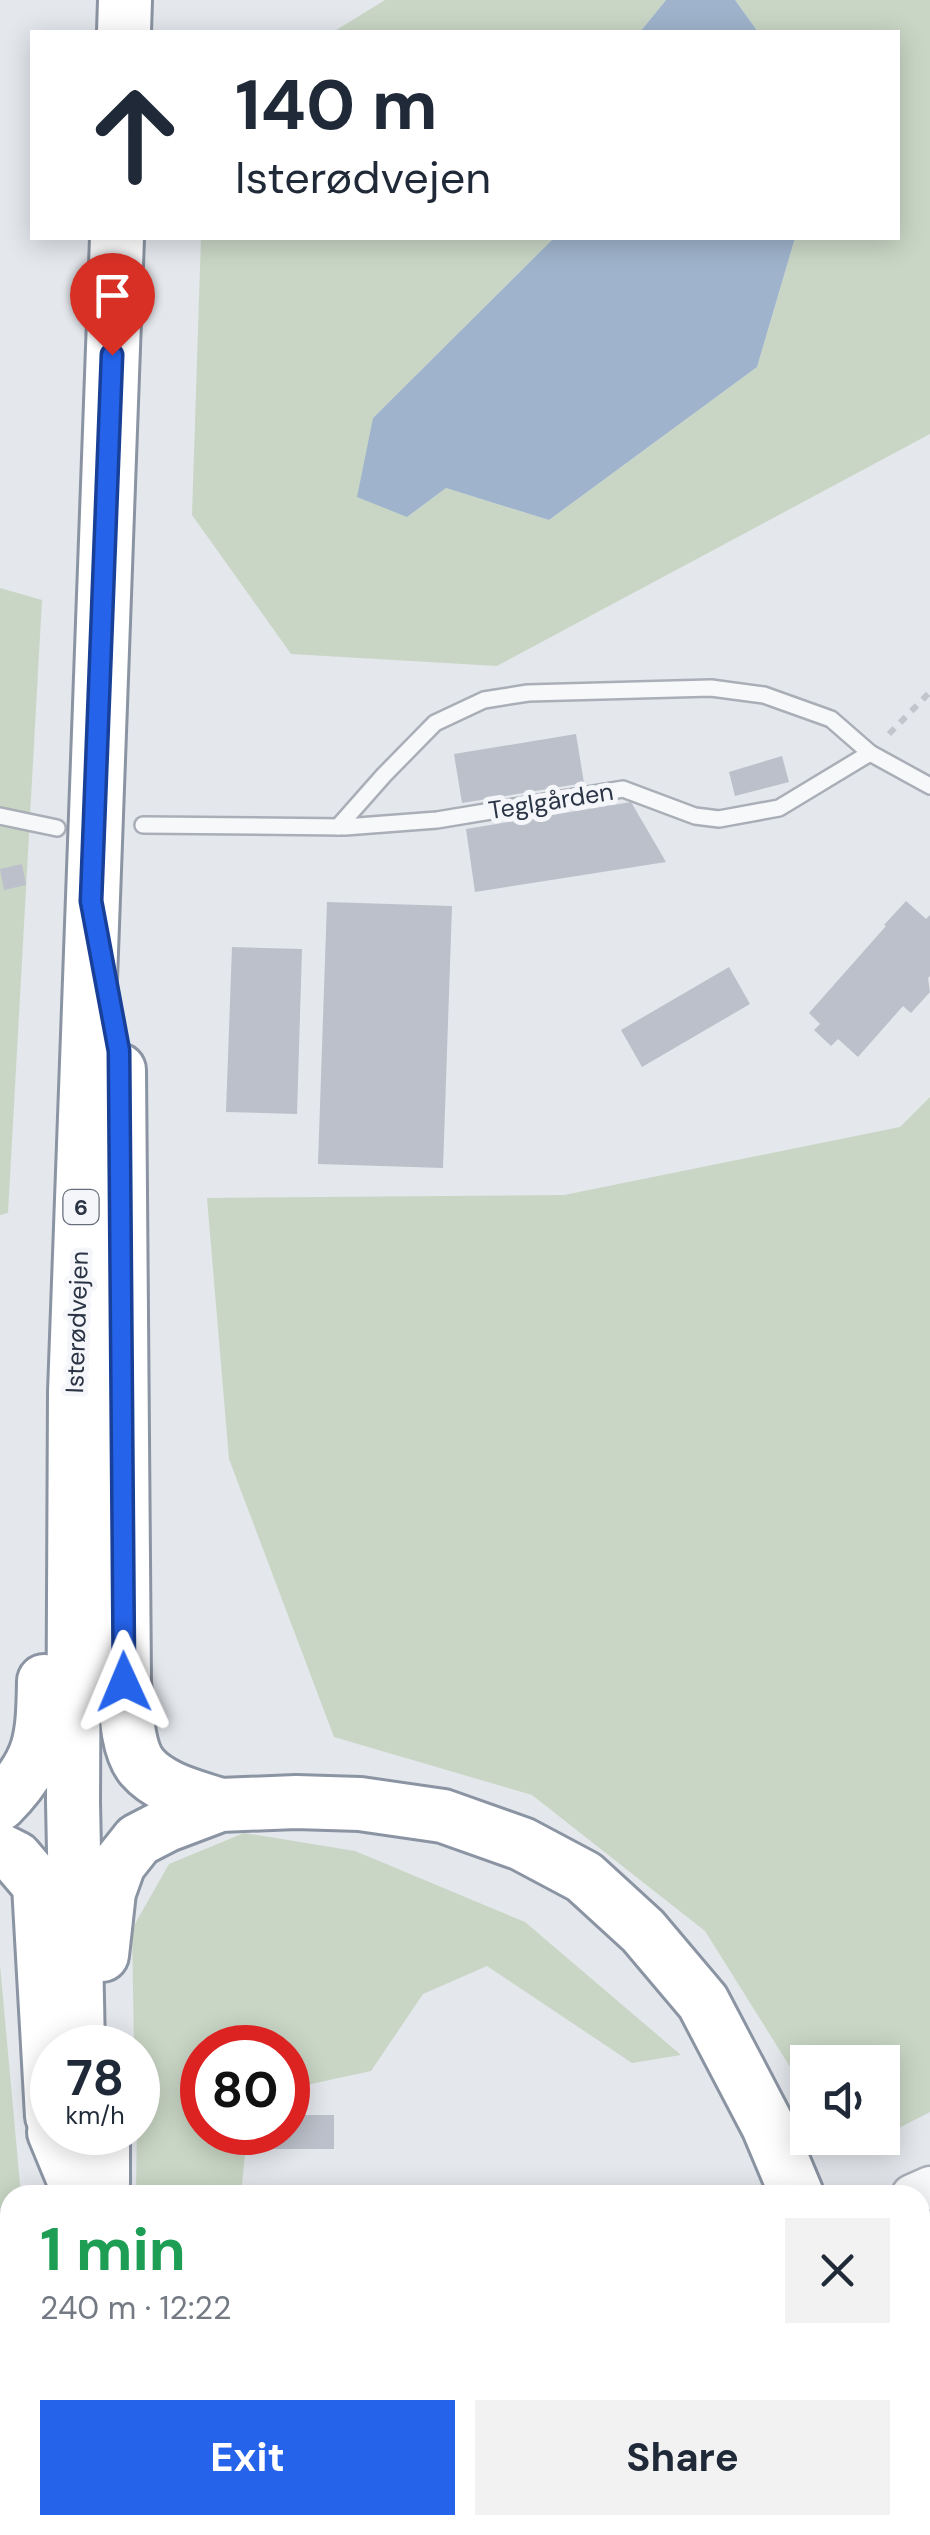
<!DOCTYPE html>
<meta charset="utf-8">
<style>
:root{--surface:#fff;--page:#f2f2f3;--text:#1f2937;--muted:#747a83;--accent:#2563eb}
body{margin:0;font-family:"DM Sans",sans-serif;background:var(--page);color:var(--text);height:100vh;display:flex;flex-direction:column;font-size:38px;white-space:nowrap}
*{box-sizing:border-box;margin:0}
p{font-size:32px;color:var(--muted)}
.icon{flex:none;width:55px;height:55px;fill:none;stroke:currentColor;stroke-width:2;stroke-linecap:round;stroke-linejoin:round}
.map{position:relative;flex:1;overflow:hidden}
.panel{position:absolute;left:0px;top:2185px;width:930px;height:350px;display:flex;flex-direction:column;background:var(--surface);border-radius:30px 30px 0 0;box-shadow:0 5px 25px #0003}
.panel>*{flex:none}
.guide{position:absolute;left:30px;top:30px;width:870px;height:210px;border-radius:0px;box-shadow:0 5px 25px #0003;background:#fff;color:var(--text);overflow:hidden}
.tools{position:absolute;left:790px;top:2045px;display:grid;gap:20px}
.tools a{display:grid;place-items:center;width:110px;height:110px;border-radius:0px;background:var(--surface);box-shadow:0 5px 25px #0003;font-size:50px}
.speed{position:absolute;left:30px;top:2025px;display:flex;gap:20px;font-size:50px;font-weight:700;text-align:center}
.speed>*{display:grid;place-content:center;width:130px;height:130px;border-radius:50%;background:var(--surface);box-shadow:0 5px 25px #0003;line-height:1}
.speed small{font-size:25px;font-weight:400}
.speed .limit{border:15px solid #d22;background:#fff;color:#111}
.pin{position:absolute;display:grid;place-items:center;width:85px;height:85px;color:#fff;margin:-102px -42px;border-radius:50% 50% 50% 0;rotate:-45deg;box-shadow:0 0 10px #0007}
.pin .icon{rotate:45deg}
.me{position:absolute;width:110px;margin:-55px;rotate:359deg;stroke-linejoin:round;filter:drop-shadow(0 0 8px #0008)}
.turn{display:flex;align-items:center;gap:35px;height:210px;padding:0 40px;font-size:45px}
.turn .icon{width:130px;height:130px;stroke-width:2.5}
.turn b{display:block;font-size:70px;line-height:85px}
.round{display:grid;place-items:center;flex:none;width:105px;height:105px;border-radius:0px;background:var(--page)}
.overview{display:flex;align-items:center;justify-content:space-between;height:170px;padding:0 40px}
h1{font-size:60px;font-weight:700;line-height:75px;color:#1e9e55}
.button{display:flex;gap:20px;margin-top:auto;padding:20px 40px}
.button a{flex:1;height:115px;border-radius:0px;background:var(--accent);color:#fff;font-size:40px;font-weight:700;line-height:115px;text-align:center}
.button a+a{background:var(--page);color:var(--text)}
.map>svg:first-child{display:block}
.green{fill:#c9d6c5}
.water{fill:#9fb4cc}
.building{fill:#bbc0ca}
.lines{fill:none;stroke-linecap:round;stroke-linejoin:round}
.service-casing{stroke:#a9aeb7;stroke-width:20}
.tertiary-casing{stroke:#a9aeb7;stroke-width:45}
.trunk-casing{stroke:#8b94a3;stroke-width:58}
.path{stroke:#c2c5cb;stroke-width:6;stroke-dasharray:8 8;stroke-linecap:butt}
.service{stroke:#f7f8fa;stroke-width:15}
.tertiary{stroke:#f7f8fa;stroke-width:40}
.trunk{stroke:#fff;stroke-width:52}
.route-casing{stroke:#184099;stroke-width:25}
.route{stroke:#2563eb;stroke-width:18}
.labels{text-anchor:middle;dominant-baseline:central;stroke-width:10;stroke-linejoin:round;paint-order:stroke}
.shield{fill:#f4f6f9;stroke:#676e7b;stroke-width:2.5}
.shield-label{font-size:22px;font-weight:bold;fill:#2b3445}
.street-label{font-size:25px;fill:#2b3445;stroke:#f4f6f9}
</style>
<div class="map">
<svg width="930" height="2535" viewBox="0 0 930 2535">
<rect width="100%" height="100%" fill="#e4e7ec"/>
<g class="green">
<polygon points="385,0 666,0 640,32 333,32"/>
<polygon points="735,0 930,0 930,434 497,666 291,654 192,515 201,238 554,238 373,418 407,517 446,488 549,520 757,367 795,238 898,238 898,32 758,32"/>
<polygon points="0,588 42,600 8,1213 0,1215"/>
<polygon points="930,1097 930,2112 883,2136 882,2062 808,2062 807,2094 705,1931 532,1795 334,1737 229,1459 207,1198 564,1195 900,1127"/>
<polygon points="244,1833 355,1851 525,1922 681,2055 632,2063 487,1966 423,1994 371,2071 288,2089 288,2048 202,2048 202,2132 247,2133 241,2195 136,2195 138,2048 134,2047 132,1929 169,1864"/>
<polygon points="0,1965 21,2195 10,2195 10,2511 0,2518"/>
<polygon points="209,2525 429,2525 433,2535 184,2535"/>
</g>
<g class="water">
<polygon points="666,0 735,0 758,32 640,32"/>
<polygon points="554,238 795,238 757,367 549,520 446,488 407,517 357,497 373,418"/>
</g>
<g class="building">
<polygon points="576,734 584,783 462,803 454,754"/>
<polygon points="782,756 789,782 735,796 729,772"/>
<polygon points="631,802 666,862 475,892 466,829"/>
<polygon points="22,864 26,885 4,890 0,869"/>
<polygon points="906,901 926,919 930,915 930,976 928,978 930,992 911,1013 903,1006 858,1057 838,1039 831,1046 814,1030 820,1024 809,1013 886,926 884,925"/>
<polygon points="327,902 452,906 443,1168 318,1164"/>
<polygon points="232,947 302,949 297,1114 226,1112"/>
<polygon points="729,967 750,1004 642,1067 621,1030"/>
<polygon points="288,2115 334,2115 334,2149 273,2149 273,2132 288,2132"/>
<polygon points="920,2343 930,2378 930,2400 920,2403"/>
</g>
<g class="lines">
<defs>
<g id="service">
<polyline points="0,816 57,828"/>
<polyline points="143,825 345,827 437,820 623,789 695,816 719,819 779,808 870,753 930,786"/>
<polyline points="338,827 384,775 435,723 484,700 528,693 711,688 764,695 831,719 870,753"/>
</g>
<g id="tertiary">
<polyline points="912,2195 930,2187"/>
<polyline points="49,2535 76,2525"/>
</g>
<g id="trunk">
<polyline points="124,32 125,0"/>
<path d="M119,1070l5,612c2,24 2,66 18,85 19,22 52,29 78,38"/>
<path d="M0,1804c42,-42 43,-66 44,-123"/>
<polyline points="0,1850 16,1858 39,1885 52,2116"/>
<polyline points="102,1955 109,1892 119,1864 138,1840 167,1825 220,1805 296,1802 360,1804 443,1816 522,1844 584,1877 643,1931 703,2002 768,2126 797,2195"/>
<polyline points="78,2048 73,1802 75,1392 117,238"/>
<polyline points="54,2132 80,2195"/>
<polyline points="100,2195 103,2183 103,2132"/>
<polyline points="97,2525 97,2535"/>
</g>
</defs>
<use href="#service" class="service-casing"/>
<use href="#tertiary" class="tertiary-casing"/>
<use href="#trunk" class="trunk-casing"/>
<g class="path">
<polyline points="889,734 930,692"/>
<polyline points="139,2533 161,2525"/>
</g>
<use href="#service" class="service"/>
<use href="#tertiary" class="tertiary"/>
<use href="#trunk" class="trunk"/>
</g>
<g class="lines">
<defs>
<polyline id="route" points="112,355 91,901 119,1051 124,1682"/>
</defs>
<use href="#route" class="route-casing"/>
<use href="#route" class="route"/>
</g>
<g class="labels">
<rect class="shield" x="63.5" y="1190" width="35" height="34" rx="8"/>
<g class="shield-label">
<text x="81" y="1207">6</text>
</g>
<g class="street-label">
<text transform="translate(551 801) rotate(-9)">Teglgården</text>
<text transform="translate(77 1322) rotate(-88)">Isterødvejen</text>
</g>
</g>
</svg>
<div class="tools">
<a><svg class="icon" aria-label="sound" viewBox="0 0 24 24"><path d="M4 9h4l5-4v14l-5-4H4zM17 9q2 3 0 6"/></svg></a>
</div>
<div class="speed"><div>78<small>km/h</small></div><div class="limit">80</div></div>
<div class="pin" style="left:112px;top:355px;background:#d93025"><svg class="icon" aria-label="arrive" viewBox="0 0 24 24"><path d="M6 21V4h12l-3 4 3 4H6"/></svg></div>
<svg class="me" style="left:124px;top:1682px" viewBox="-20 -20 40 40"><path d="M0-17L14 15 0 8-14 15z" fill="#2563eb" stroke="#fff" stroke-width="4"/></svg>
<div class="guide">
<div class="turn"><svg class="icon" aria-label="ahead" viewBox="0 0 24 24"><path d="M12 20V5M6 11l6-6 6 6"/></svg><div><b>140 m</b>Isterødvejen</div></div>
</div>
<section class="panel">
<div class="overview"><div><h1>1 min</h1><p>240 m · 12:22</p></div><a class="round"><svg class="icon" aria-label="close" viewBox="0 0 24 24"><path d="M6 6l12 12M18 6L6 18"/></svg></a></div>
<div class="button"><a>Exit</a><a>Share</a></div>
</section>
</div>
